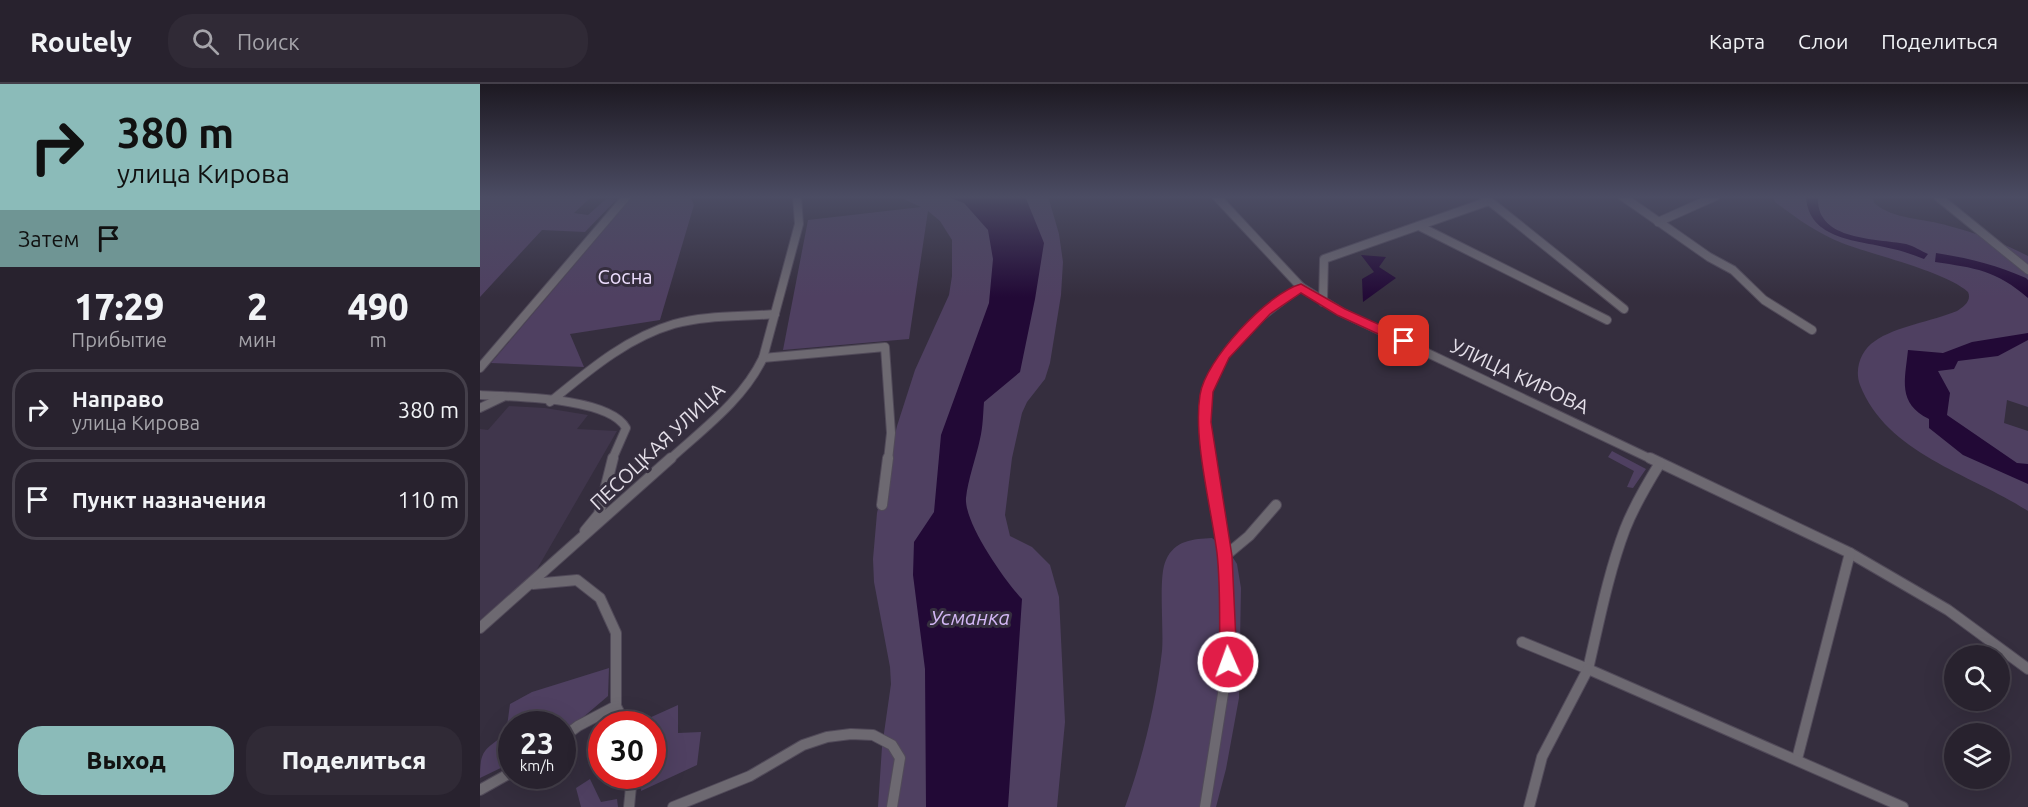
<!DOCTYPE html>
<html lang="ru">
<meta charset="utf-8">
<style>
:root{--surface:#28222e;--page:#302a36;--text:#f1f3f6;--muted:#a5a4aa;--line:#443f4a;--accent:#8bbbb9}
body{margin:0;font-family:Ubuntu,sans-serif;background:var(--page);color:var(--text);height:100vh;display:flex;flex-direction:column;font-size:22px;white-space:nowrap}
*{box-sizing:border-box;margin:0}
p{font-size:20px;color:var(--muted)}
.icon{flex:none;width:33px;height:33px;fill:none;stroke:currentColor;stroke-width:2;stroke-linecap:round;stroke-linejoin:round}
.map{position:relative;flex:1;overflow:hidden}
.sheet{display:flex;flex-direction:column;background:var(--surface);width:480px}
.sheet>*{flex:none}
.guide{background:#8bbbb9;color:#111;overflow:hidden}
.tools{position:absolute;left:1464px;top:561px;display:grid;gap:12px}
.tools a{display:grid;place-items:center;width:66px;height:66px;border-radius:50%;background:var(--surface);box-shadow:0 6px 24px #0002,0 0 0 2px var(--line);font-size:30px}
.speed{position:absolute;left:18px;top:627px;display:flex;gap:12px;font-size:30px;font-weight:700;text-align:center}
.speed>*{display:grid;place-content:center;width:78px;height:78px;border-radius:50%;background:var(--surface);box-shadow:0 6px 24px #0002,0 0 0 2px var(--line);line-height:1}
.speed small{font-size:15px;font-weight:400}
.speed .limit{border:9px solid #d22;background:#fff;color:#111}
.pin{position:absolute;display:grid;place-items:center;width:51px;height:51px;color:#fff;margin:-26px;border-radius:12px;box-shadow:0 3px 9px #0006}
.me{position:absolute;width:66px;margin:-33px;rotate:358deg;stroke-linejoin:round;filter:drop-shadow(0 0 4px #0008)}
.turn{display:flex;align-items:center;gap:21px;height:126px;padding:0 18px;font-size:27px}
.turn .icon{width:78px;height:78px;stroke-width:2.5}
.turn b{display:block;font-size:42px;line-height:51px}
.then{display:flex;align-items:center;height:57px;padding:0 18px;background:#0003;gap:12px;font-size:22px}
.eta{display:flex;justify-content:space-evenly;align-items:center;height:102px;text-align:center}
.eta b{font-size:36px;font-weight:800;line-height:42px}
.button{display:flex;gap:12px;margin-top:auto;padding:12px 18px}
.button a{flex:1;height:69px;border-radius:24px;background:var(--accent);color:#111;font-size:24px;font-weight:800;line-height:69px;text-align:center}
.button a+a{background:var(--page);color:var(--text)}
ul{padding:0;list-style:none}
li{display:flex;align-items:center;gap:18px;height:81px;margin:0 12px 9px;padding:0 6px;border:3px solid var(--line);border-radius:24px}
li div{flex:1}
li b{display:block;font-size:22px}
li em{font-style:normal}
header{display:flex;align-items:center;gap:36px;box-sizing:border-box;height:84px;padding:0 30px;background:var(--surface);border-bottom:2px solid var(--line)}
header strong{font-size:28px}
nav{display:flex;gap:33px;margin-inline-start:auto;font-size:21px}
.search{width:420px;height:54px;background:var(--page);display:flex;align-items:center;gap:15px;box-sizing:border-box;padding:0 21px;border-radius:24px;color:var(--muted);font-size:22px}
main{display:flex;flex:1;min-height:0}
.map>svg:first-child{display:block}
.built{fill:#40364c}
.green{fill:#4f4061}
.water{fill:#220936}
.lines{fill:none;stroke-linecap:round;stroke-linejoin:round}
.minor-far1-casing{stroke:#514a59;stroke-width:10}
.minor-casing{stroke:#514a59;stroke-width:12}
.minor-far1{stroke:#6d6971;stroke-width:8}
.minor{stroke:#6d6971;stroke-width:10}
.route{fill:#e11d48;stroke:#92132f;stroke-width:1.5}
.labels{text-anchor:middle;dominant-baseline:central;stroke-width:6;stroke-linejoin:round;paint-order:stroke}
.park-label{font-size:20px;fill:#ecddfd;stroke:#352e3e}
.street-label{font-size:20px;fill:#e4dfe9;stroke:#352e3e}
.water-label{font-size:21px;font-style:italic;fill:#d3b7f5;stroke:#352e3e}
</style>
<header>
<strong>Routely</strong>
<div class="search"><svg class="icon" aria-label="search" viewBox="0 0 24 24"><circle cx="10" cy="10" r="6"/><path d="M15 15l6 6"/></svg>Поиск</div>
<nav><a>Карта</a><a>Слои</a><a>Поделиться</a></nav>
</header>
<main>
<section class="sheet">
<div class="guide">
<div class="turn"><svg class="icon" aria-label="right" viewBox="0 0 24 24"><path d="M7 20v-9h11M14 6l5 5-5 5"/></svg><div><b>380 m</b>улица Кирова</div></div>
<div class="then">Затем<svg class="icon" aria-label="arrive" viewBox="0 0 24 24"><path d="M6 21V4h12l-3 4 3 4H6"/></svg></div>
</div>
<div class="eta">
<div><b>17:29</b><p>Прибытие</p></div>
<div><b>2</b><p>мин</p></div>
<div><b>490</b><p>m</p></div>
</div>
<ul>
<li><svg class="icon" aria-label="right" viewBox="0 0 24 24"><path d="M7 20v-9h11M14 6l5 5-5 5"/></svg><div><b>Направо</b><p>улица Кирова</p></div><em>380 m</em></li>
<li><svg class="icon" aria-label="arrive" viewBox="0 0 24 24"><path d="M6 21V4h12l-3 4 3 4H6"/></svg><div><b>Пункт назначения</b></div><em>110 m</em></li>
</ul>
<div class="button"><a>Выход</a><a>Поделиться</a></div>
</section>
<div class="map">
<svg width="1548" height="723" viewBox="0 0 1548 723">
<rect width="100%" height="100%" fill="#352e3e"/>
<polygon class="built" points="29,322 65,324 108,331 97,345 137,347 53,492 0,536 0,345 8,346"/>
<g class="green">
<polygon points="0,112 112,112 94,129 108,131 126,115 136,116 105,148 62,146 0,213"/>
<polygon points="153,112 210,112 214,121 180,236 90,250 104,283 11,279"/>
<polygon points="417,112 568,112 579,150 583,178 581,211 570,279 565,295 547,318 542,329 532,374 525,431 530,452 552,463 570,481 579,513 585,638 577,723 398,723 402,663 411,600 410,583 394,498 393,475 397,429 417,342 435,286 469,211 472,192 472,156 460,137 448,127 429,255 303,266 328,136 441,123"/>
<path d="M1293,112h99l2,7c20,17 50,15 75,23 27,7 54,17 79,30v151l-21,-7 -3,23 24,8v80c-57,-37 -141,-57 -168,-126 -6,-16 1,-35 15,-44 19,-14 58,-20 82,-30 6,-4 15,-10 11,-19 -21,-20 -95,-37 -126,-49 -25,-10 -46,-25 -67,-41z"/>
<polygon points="1132,367 1166,385 1153,404 1147,403 1154,387 1128,373"/>
<path d="M732,454l16,12 9,14 4,24 -2,110 -13,71 -10,38h-91c18,-50 31,-104 37,-156 2,-23 -4,-75 4,-91 9,-20 27,-21 46,-22z"/>
<path d="M129,584l-1,28 -34,29 -11,2 -1,-3h-50l-1,39 -31,15c0,-28 4,-28 26,-44l4,-30 22,-12z"/>
<polygon points="198,621 198,649 221,648 217,681 161,707 162,692 172,692 172,640 158,639"/>
<polygon points="110,695 121,718 137,715 138,723 101,723 96,704"/>
</g>
<g class="water">
<path d="M465,112h80l19,47 -9,56 -15,73 -36,30c-1,12 -1,25 -4,37 -4,19 -12,40 -14,59 -2,25 39,83 56,101l-14,208h-82l-1,-138 -12,-94 1,-33 20,-30 7,-77 48,-132 4,-44 -5,-29 -24,-27z"/>
<path d="M1326,112h12c-3,45 57,42 88,48 8,2 15,7 22,10l-4,5c-10,-4 -21,-8 -31,-10 -33,-9 -85,-8 -87,-53z"/>
<path d="M1456,169c32,5 60,12 90,25l2,2v18c-32,-28 -53,-30 -93,-36z"/>
<polygon points="881,171 906,173 899,183 916,194 883,218 882,195 894,188"/>
<path d="M1548,249v7l-30,16 -40,5 -4,8 -16,2 12,22 -3,22 70,48 11,1v20l-65,-29 -34,-27v-9c-32,-16 -24,-39 -21,-69l35,3 29,-11z"/>
</g>
<g class="lines">
<defs>
<g id="minor-far1">
<polyline points="1003,112 1144,225"/>
<polyline points="1142,112 1229,173 1253,186 1284,216 1332,246"/>
<polyline points="1457,112 1548,186"/>
<polyline points="1178,138 1236,112"/>
<polyline points="939,142 1127,236"/>
<polyline points="821,203 861,228 1173,376"/>
<polyline points="843,218 844,175 1009,117"/>
<polyline points="283,274 405,263 411,349 408,376"/>
<polyline points="0,284 147,112"/>
<path d="M0,311c33,2 129,2 146,33l-14,32"/>
<path d="M70,318c38,-31 76,-64 124,-78 32,-9 68,-7 101,-10"/>
<polyline points="0,324 23,313"/>
<path d="M189,376c34,-31 74,-60 94,-102l36,-134 -2,-28"/>
<path d="M731,376c-4,-21 -11,-48 -4,-69 14,-46 56,-78 94,-104l-85,-91"/>
</g>
<g id="minor">
<polyline points="1170,374 1370,469 1468,526 1548,585"/>
<polyline points="402,421 408,374"/>
<polyline points="105,447 119,430 133,374"/>
<polyline points="745,472 769,452 796,421"/>
<polyline points="53,500 97,496 120,514 136,549 136,622 145,640"/>
<polyline points="0,544 191,374"/>
<path d="M1042,558l66,27c11,-47 20,-95 37,-140 9,-23 22,-45 35,-66"/>
<polyline points="82,654 98,642 136,622"/>
<polyline points="1317,675 1370,469"/>
<polyline points="0,706 32,688"/>
<polyline points="149,723 152,692"/>
<polyline points="193,723 270,692 323,661 347,653 371,650 393,651 412,661 420,674 412,723"/>
<polyline points="725,723 748,578 745,472 730,374"/>
<polyline points="1049,723 1062,673 1108,585 1423,723"/>
</g>
</defs>
<use href="#minor-far1" class="minor-far1-casing"/>
<use href="#minor" class="minor-casing"/>
<use href="#minor-far1" class="minor-far1"/>
<use href="#minor" class="minor"/>
</g>
<linearGradient id="sky" x2="0" y2="1"><stop stop-color="#1d1922"/><stop offset="0.53" stop-color="#4b4c63"/><stop offset="1" stop-color="#4b4c63" stop-opacity="0"/></linearGradient>
<rect width="1548" height="213" fill="url(#sky)"/>
<path class="route" d="M821,200l44,25 64,29 1,3 -6,5 -4,-2 -63,-29 -36,-22 -31,21 -41,44 -16,34 -2,30 21,134 5,106 -3,5 -6,3 -5,-3 -3,-5c-1,-36 1,-74 -3,-109 -6,-46 -24,-114 -17,-158 5,-35 68,-102 101,-111z"/>
<g class="labels">
<g class="park-label">
<text x="145" y="192">Сосна</text>
</g>
<g class="street-label">
<text transform="translate(1040 292) rotate(25)">УЛИЦА КИРОВА</text>
<text transform="translate(177 362) rotate(-43)">ПЕСОЦКАЯ УЛИЦА</text>
</g>
<g class="water-label">
<text x="490" y="533">Усманка</text>
</g>
</g>
</svg>
<div class="tools">
<a><svg class="icon" aria-label="search" viewBox="0 0 24 24"><circle cx="10" cy="10" r="6"/><path d="M15 15l6 6"/></svg></a>
<a><svg class="icon" aria-label="layers" viewBox="0 0 24 24"><path d="M12 4l9 5-9 5-9-5zM3 14l9 5 9-5"/></svg></a>
</div>
<div class="speed"><div>23<small>km/h</small></div><div class="limit">30</div></div>
<div class="pin" style="left:924px;top:257px;background:#d93025"><svg class="icon" aria-label="arrive" viewBox="0 0 24 24"><path d="M6 21V4h12l-3 4 3 4H6"/></svg></div>
<svg class="me" style="left:748px;top:578px" viewBox="-20 -20 40 40"><circle r="17" fill="#e11d48" stroke="#fff" stroke-width="3"/><path d="M0-11L8 9 0 5-8 9z" fill="#fff"/></svg>
</div>
</main>
